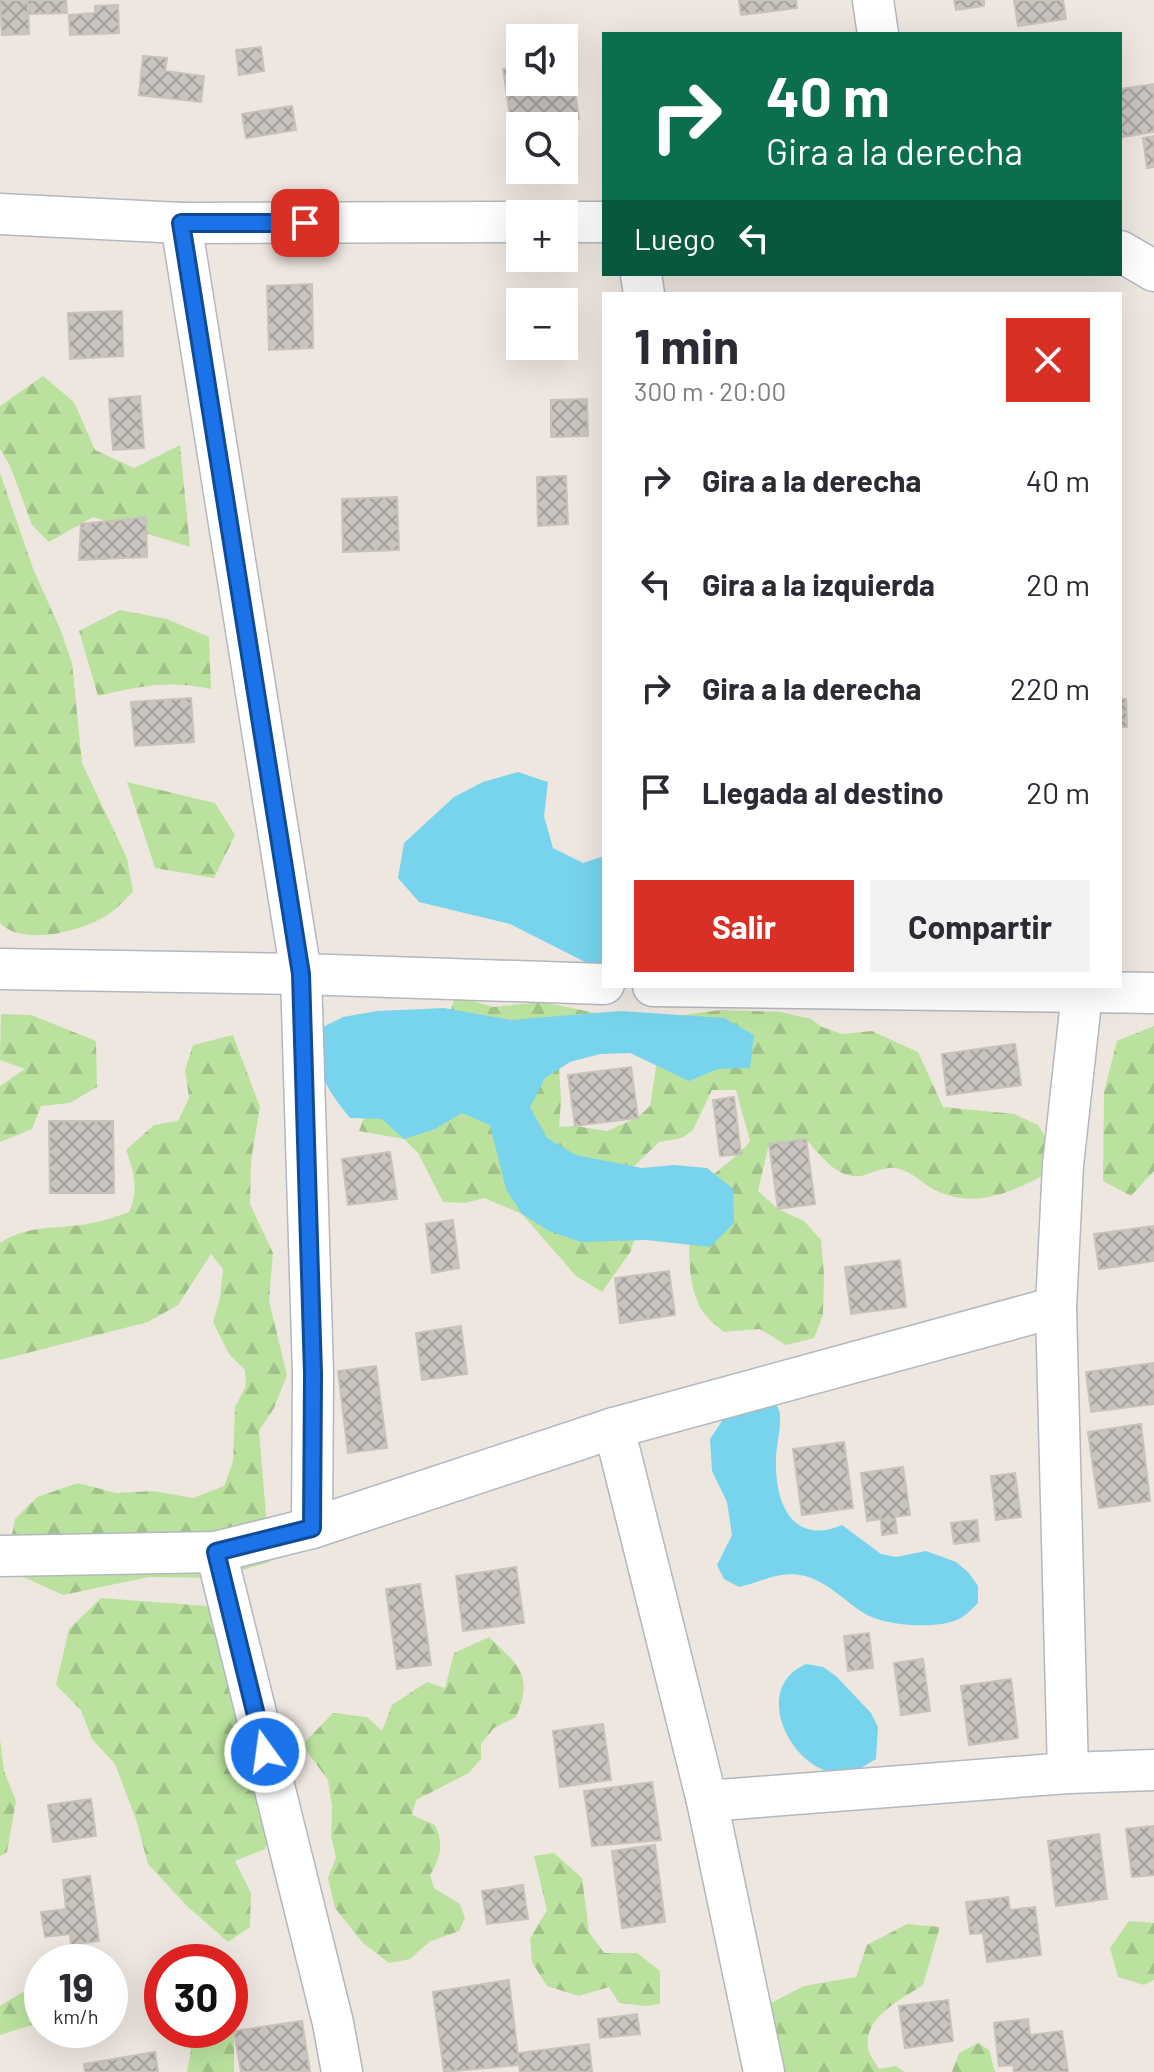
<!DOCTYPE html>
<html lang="es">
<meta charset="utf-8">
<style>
:root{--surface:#fff;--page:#f2f2f3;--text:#2b2b33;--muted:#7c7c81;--accent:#d93025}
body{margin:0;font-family:Barlow,sans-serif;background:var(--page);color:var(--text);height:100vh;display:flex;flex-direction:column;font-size:30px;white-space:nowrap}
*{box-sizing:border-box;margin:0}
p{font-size:26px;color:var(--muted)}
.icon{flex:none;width:44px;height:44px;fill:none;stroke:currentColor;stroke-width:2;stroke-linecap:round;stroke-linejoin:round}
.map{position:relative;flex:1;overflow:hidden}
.sheet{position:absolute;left:602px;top:292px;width:520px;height:696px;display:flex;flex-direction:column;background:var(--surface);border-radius:0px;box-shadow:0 8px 32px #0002}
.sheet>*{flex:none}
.guide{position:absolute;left:602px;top:32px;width:520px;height:244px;border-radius:0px;box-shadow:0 8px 32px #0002;background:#0b6e4f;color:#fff;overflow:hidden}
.tools{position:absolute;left:506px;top:24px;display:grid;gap:16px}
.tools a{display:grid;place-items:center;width:72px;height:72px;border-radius:0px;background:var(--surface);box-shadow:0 8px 32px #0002;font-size:40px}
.speed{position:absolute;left:24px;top:1944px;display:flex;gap:16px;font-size:40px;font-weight:700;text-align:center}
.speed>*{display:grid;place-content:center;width:104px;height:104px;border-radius:50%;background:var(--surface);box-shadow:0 8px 32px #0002;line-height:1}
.speed small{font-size:20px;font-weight:400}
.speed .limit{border:12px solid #d22;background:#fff;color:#111}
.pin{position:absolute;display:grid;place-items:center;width:68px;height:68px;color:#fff;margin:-34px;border-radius:16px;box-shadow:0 4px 12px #0006}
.me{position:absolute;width:88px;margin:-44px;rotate:346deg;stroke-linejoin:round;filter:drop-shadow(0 0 6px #0008)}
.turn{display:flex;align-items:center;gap:28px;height:168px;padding:0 32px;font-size:36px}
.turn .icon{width:104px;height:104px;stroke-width:2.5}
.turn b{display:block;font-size:56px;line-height:68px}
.then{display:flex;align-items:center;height:76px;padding:0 32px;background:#0003;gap:16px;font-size:30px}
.round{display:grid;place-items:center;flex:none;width:84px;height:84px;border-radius:0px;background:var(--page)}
.summary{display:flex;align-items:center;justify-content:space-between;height:136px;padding:0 32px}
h1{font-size:48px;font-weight:700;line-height:60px}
.primary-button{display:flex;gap:16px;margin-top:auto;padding:16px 32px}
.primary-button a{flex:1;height:92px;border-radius:0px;background:var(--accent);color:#fff;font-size:32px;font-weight:700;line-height:92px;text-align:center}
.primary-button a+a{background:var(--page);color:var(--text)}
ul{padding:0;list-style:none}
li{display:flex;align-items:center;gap:24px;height:104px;padding:0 32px}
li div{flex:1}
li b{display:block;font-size:30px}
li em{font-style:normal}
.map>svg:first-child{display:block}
.forest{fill:url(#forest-firs)}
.water{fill:#77d4ec}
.building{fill:url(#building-cross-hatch);stroke:#c9c2b9;stroke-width:2}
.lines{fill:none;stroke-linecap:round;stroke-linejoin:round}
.minor-casing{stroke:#b3b7bf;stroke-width:43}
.minor{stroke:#fff;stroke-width:40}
.route-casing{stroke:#114b97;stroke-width:20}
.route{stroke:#1a73e8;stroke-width:14}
</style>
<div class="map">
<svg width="1154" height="2072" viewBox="0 0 1154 2072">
<defs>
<pattern id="forest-firs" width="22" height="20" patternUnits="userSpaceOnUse" patternTransform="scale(2)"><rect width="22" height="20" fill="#bae29e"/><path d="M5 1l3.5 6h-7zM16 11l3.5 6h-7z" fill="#a0c288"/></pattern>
<pattern id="building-cross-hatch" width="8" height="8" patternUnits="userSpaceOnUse" patternTransform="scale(2)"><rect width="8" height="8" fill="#c9c4bf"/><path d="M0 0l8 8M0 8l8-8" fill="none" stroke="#a4a09c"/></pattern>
</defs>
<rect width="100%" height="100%" fill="#eee7e0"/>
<g class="forest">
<polygon points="43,376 74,402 95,450 134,468 180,445 190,547 93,517 49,542 32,525 10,466 0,449 0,406"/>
<path d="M0,473l34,98 27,60 11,32 10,100 45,95 6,34c-8,7 -15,16 -24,22 -25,17 -86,33 -109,9z"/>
<path d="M120,610l47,9 42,18 2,52c-45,-9 -69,-3 -113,7l-19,-65z"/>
<polygon points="127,782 215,803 235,835 214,878 155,868"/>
<path d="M447,993l46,14 49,-5 54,11 -37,56 2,31 -2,27 16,-1 32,5 31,-14 12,-11 9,-59 24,-32 38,-5 59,2 31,7 11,8 20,7 30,-3 46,21 25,55 71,7 24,11 25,40c-40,21 -80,47 -126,26 -16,-7 -21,-19 -43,-23 -8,-1 -20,4 -29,7 -26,7 -44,-19 -59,-36l-37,5 -11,47 20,18 26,12 17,19 3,34 -1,41 -9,23 -28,7 -26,-16 -36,3c-6,-5 -14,-11 -19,-17 -22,-29 -19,-95 -4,-127 5,-11 38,-31 49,-47l-14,-51h-24l-19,40 -11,8 -23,4 -26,25 -1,15 4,50 -5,19 -29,41 -26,-16 -54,-62 -38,-16 -19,5 -22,-1 -25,-49 -14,-14 -45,-8 5,-13 33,-10 47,-73 10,-36z"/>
<polygon points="1,1014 31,1015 96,1041 97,1087 70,1103 41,1106 32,1129 0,1142 0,1086 25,1069 0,1060"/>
<polygon points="1154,1026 1154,1171 1131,1196 1103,1181 1104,1092 1117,1041"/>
<path d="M233,1035l27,72 -9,54 -1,43 23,49 -4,48 18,74 -13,33 -15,23 11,131 -55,16 -66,-1 -86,18 -42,-19 -10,-36 4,-21 22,-22 41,-14 38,10 37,-2 40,7 31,-12 9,-25 2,-54 11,-21 -1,-16 -16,-16 -16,-32 7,-24 3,-29 -12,-15 -33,51 -30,17 -148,38v-117c30,-20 60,-13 92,-20 12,-2 25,-7 37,-11 10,-21 5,-41 -3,-62l28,-25 24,-4 11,-23 -4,-28 8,-25z"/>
<polygon points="101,1598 207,1606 229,1640 280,1809 265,1849 235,1861 251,1893 250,1927 228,1942 187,1906 148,1864 136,1819 115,1764 92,1739 81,1710 56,1685 69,1629"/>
<path d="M489,1637c30,29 45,38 27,80l-22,11 -13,16v15l-12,14 -53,27 -4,15 23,10c9,19 6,33 -5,50l4,13 26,16 5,14 -6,13 -30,11 -19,17 -21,4 -26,-20 -28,-35 -7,-30 8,-20 -5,-22 1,-29 -4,-27 -26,-35 31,-32 34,4 15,14 10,-26 35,-23 18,6 9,-35z"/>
<polygon points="0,1739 4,1771 16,1801 7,1852 0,1856"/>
<polygon points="554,1853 582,1878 589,1932 604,1953 637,1953 660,1971 660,2004 646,2006 619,2003 609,1987 579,1996 547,1986 532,1962 530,1939 547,1910 534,1856"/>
<polygon points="1129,1921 1154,1923 1154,1980 1144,1985 1118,1977 1110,1948"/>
<path d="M907,1924l33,3 -17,58c-21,14 -64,34 -54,67 2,5 7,12 10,17l17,-3 9,6h-120l-17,-27 1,-41 35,-18 52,-9 11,-32z"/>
<polygon points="42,1985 42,2011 38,2023 0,2035 0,2006 28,1989"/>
<polygon points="230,2024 234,2031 234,2072 187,2072 191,2051 186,2030 230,2030"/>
<polygon points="978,2043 989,2050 995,2072 952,2072 959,2053"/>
</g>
<g class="water">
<polygon points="518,772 548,782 544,816 553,848 583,863 604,856 604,967 595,967 510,924 419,902 398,878 404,843 454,797 483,782"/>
<path d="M444,1008l67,12 109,-9 104,7 30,17 -4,33 -32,1 -29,12 -59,-28 -30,1 -30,8 -25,16 -15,29 17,31 29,17 66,13 32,-3 33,3 26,21 1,34 -24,24 -64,-7 -65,2 -32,-11 -27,-17 -16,-25 -16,-64 -28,-12 -27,16 -31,10 -22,-20 -32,-1c-26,-32 -32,-45 -37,-86l30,-15 34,-6z"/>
<path d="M773,1399c2,5 7,11 7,16 1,17 -5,34 -4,50 0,42 19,80 66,60l39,29 15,3 30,-6 30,11 13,11 9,13v17c-7,7 -14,15 -24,18 -24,8 -71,5 -92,-9 -18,-12 -35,-30 -57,-36 -25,-6 -43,6 -66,11l-15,-8 -7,-14 15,-30 -5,-33 -15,-31 -2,-32 18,-27z"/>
<path d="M806,1664l17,3 13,9 35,37 7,14 -2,32c-8,4 -19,13 -28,14 -51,9 -102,-83 -42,-109z"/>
</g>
<g class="building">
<polygon points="0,0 28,0 29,34 2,35"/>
<polygon points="28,0 66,0 67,13 28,14"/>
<polygon points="739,0 796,0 797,8 741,15"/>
<polygon points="954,0 984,0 984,6 956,10"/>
<polygon points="1014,0 1063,0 1066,19 1018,26"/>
<polygon points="118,5 119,33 70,35 69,15 95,13 95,6"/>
<polygon points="261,47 264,71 239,75 236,50"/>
<polygon points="520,49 520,82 564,82 564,60 570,59 579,119 559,122 559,126 520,126 520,128 512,129 503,69 519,67 517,50"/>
<polygon points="143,56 167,58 165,71 204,76 201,102 139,95"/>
<polygon points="1154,84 1154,132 1122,137 1120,89"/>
<polygon points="292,106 296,130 246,138 242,114"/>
<polygon points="1154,136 1154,167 1147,168 1143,138"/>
<polygon points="312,284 313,348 269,350 267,286"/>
<polygon points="122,311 123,356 70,359 68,313"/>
<polygon points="140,396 144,448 113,450 109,399"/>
<polygon points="587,399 588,436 551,437 551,400"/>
<polygon points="566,476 568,524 538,526 537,477"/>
<polygon points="397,497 399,550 343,552 342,499"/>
<polygon points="146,517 147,557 79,560 81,524"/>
<polygon points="191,698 194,742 135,746 131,702"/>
<polygon points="1120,699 1126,699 1127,727 1120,727"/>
<polygon points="1015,1044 1021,1085 947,1095 942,1054"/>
<polygon points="631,1067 638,1118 575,1126 568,1075"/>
<polygon points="734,1097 741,1154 720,1156 713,1100"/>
<polygon points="49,1121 113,1121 114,1193 50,1193"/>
<polygon points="806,1139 815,1204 778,1209 769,1144"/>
<polygon points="390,1152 397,1199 348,1205 342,1159"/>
<polygon points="453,1220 459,1268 432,1273 426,1224"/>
<polygon points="1154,1226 1154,1261 1099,1269 1094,1234"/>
<polygon points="900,1260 906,1307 851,1314 845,1267"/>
<polygon points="669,1271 675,1315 620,1323 615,1278"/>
<polygon points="461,1326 467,1374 422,1380 416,1333"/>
<polygon points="1154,1363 1154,1404 1091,1412 1086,1372"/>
<polygon points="376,1366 387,1448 348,1453 338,1371"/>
<polygon points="1141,1424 1150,1501 1099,1508 1088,1432"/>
<polygon points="844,1442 853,1508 802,1515 793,1449"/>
<polygon points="903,1467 910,1515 895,1517 897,1533 882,1535 881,1519 867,1521 861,1473"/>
<polygon points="1015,1473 1021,1517 996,1520 991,1476"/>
<polygon points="977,1520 979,1541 954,1544 951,1523"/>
<polygon points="516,1567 524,1623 463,1631 456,1576"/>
<polygon points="420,1584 431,1665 397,1669 386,1589"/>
<polygon points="869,1633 873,1668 848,1671 844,1636"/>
<polygon points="923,1659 930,1711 901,1715 894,1663"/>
<polygon points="1011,1679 1018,1738 969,1745 961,1686"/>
<polygon points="603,1724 611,1780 560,1787 553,1731"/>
<polygon points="652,1782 661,1840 592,1846 584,1791"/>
<polygon points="91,1799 96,1836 53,1842 48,1805"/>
<polygon points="1154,1826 1154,1875 1132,1877 1126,1829"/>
<polygon points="1099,1834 1107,1899 1056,1906 1048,1841"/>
<polygon points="655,1845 665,1922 622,1928 612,1851"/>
<polygon points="90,1876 99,1941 71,1945 70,1934 45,1937 41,1912 66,1909 63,1880"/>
<polygon points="523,1885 528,1919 487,1924 482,1891"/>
<polygon points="1008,1897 1010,1910 1035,1907 1041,1955 987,1962 983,1933 970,1934 966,1902"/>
<polygon points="509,1980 519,2065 444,2072 433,1992"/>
<polygon points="948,2000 953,2041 905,2048 899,2006"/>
<polygon points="637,2014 640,2034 600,2038 598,2019"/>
<polygon points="1028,2019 1030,2035 1062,2031 1068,2072 1014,2072 1013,2065 999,2066 994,2023"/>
<polygon points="302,2021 310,2072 241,2072 234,2031"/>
<polygon points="589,2044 592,2072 520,2072 518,2053"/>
<polygon points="155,2052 158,2072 85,2072 84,2064"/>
</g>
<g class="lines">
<defs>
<g id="minor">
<polyline points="873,0 878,34"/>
<polyline points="0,214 181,223 520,222"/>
<polyline points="564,222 604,222"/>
<polyline points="181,223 301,974 313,1374 312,1528"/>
<polyline points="1120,251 1154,271"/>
<polyline points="641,274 644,294"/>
<polyline points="0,969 301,974 604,984"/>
<polyline points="653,986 1154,993"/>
<polyline points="614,1428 707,1801 764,2072"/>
<polyline points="216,1552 333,2023 342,2072"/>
<polyline points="0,1556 216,1552 312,1528 614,1428 1056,1307"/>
<polyline points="1068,1773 1056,1307 1063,1165 1082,993"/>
<polyline points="707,1801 1068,1773 1154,1770"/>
</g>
</defs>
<use href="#minor" class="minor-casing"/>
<use href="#minor" class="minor"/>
</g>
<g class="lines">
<defs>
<polyline id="route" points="265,1752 216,1552 312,1528 313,1374 301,974 181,223 305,223"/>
</defs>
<use href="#route" class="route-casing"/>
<use href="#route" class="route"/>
</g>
</svg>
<div class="tools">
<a><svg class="icon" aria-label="sound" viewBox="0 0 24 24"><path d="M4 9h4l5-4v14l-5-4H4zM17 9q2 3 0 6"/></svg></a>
<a><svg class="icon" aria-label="search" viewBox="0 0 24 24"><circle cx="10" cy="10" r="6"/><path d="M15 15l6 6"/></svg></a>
<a>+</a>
<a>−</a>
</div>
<div class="speed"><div>19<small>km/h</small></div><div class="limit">30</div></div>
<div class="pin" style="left:305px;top:223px;background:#d93025"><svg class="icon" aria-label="arrive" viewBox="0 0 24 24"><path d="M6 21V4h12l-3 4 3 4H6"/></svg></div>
<svg class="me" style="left:265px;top:1752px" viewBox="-20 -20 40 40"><circle r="17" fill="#1a73e8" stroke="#fff" stroke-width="3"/><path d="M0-11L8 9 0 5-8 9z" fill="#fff"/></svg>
<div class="guide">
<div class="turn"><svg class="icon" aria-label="right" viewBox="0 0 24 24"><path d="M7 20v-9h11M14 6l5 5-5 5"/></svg><div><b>40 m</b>Gira a la derecha</div></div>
<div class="then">Luego<svg class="icon" aria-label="left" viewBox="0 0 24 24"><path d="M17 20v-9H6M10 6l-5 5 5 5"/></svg></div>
</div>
<section class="sheet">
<div class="summary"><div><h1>1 min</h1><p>300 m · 20:00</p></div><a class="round" style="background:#d93025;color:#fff"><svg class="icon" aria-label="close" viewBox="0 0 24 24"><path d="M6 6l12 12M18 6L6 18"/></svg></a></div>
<ul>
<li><svg class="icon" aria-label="right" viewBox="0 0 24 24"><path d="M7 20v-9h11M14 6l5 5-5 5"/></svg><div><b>Gira a la derecha</b></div><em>40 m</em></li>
<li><svg class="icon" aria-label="left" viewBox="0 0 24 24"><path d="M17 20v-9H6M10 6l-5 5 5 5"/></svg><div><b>Gira a la izquierda</b></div><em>20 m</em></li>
<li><svg class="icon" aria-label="right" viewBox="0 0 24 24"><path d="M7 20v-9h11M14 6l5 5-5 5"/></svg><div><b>Gira a la derecha</b></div><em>220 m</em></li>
<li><svg class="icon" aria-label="arrive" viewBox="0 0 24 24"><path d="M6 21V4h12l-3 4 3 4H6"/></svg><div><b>Llegada al destino</b></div><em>20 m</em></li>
</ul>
<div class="primary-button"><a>Salir</a><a>Compartir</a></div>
</section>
</div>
